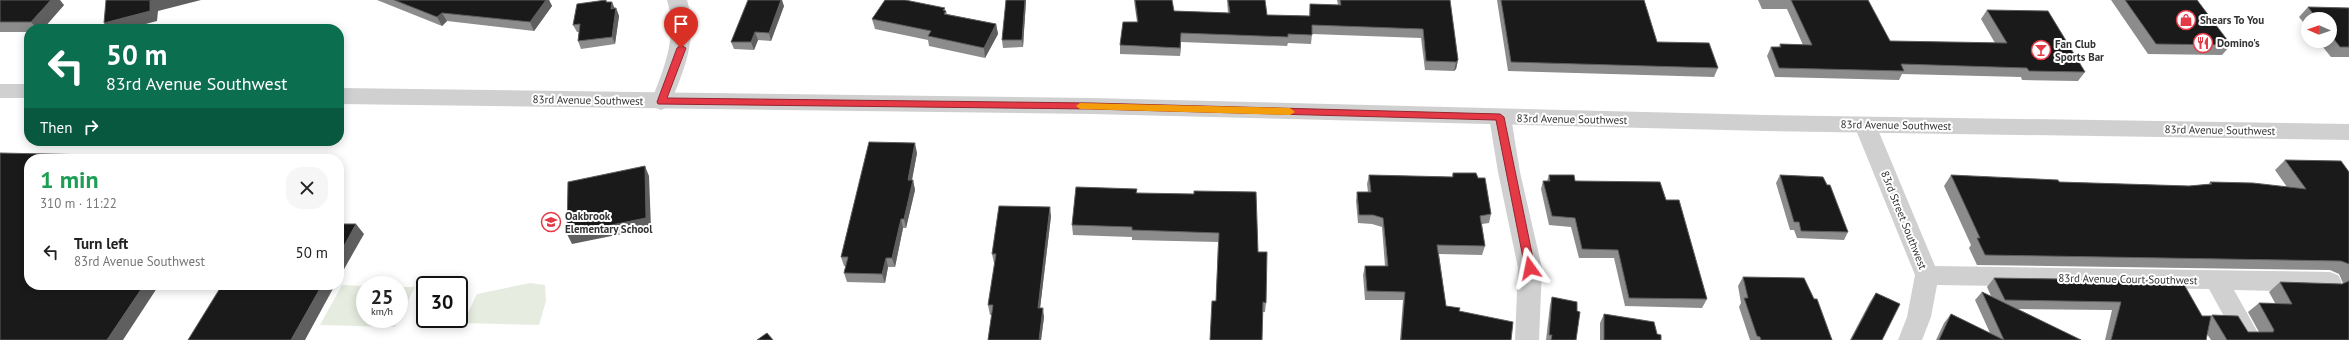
<!DOCTYPE html>
<meta charset="utf-8">
<style>
:root{--surface:#fff;--page:#f6f6f6;--text:#222;--muted:#767676}
body{margin:0;font-family:"PT Sans",sans-serif;background:var(--page);color:var(--text);height:100vh;display:flex;flex-direction:column;font-size:15px;white-space:nowrap}
*{box-sizing:border-box;margin:0}
p{font-size:13px;color:var(--muted)}
.icon{flex:none;width:22px;height:22px;fill:none;stroke:currentColor;stroke-width:2;stroke-linecap:round;stroke-linejoin:round}
.map{position:relative;flex:1;overflow:hidden}
.side{position:absolute;left:24px;top:154px;width:320px;height:136px;display:flex;flex-direction:column;background:var(--surface);border-radius:16px;box-shadow:0 2px 10px #0003}
.side>*{flex:none}
.guide{position:absolute;left:24px;top:24px;width:320px;height:122px;border-radius:16px;box-shadow:0 2px 10px #0003;background:#0b6e4f;color:#fff;overflow:hidden}
.needle{width:26px;rotate:272deg}
.fabs{position:absolute;left:2301px;top:12px;display:grid;gap:8px}
.fabs a{display:grid;place-items:center;width:36px;height:36px;border-radius:50%;background:var(--surface);box-shadow:0 2px 10px #0003;font-size:20px}
.speed{position:absolute;left:356px;top:276px;display:flex;gap:8px;font-size:20px;font-weight:700;text-align:center}
.speed>*{display:grid;place-content:center;width:52px;height:52px;border-radius:50%;background:var(--surface);box-shadow:0 2px 10px #0003;line-height:1}
.speed small{font-size:10px;font-weight:400}
.speed .limit{border:2px solid #111;border-radius:6px;background:#fff;color:#111}
.pin{position:absolute;display:grid;place-items:center;width:34px;height:34px;color:#fff;margin:-41px -17px;border-radius:50% 50% 50% 0;rotate:-45deg;box-shadow:0 0 4px #0007}
.pin .icon{rotate:45deg}
.me{position:absolute;width:44px;margin:-22px;rotate:348deg;stroke-linejoin:round;filter:drop-shadow(0 0 3px #0008)}
.turn{display:flex;align-items:center;gap:14px;height:84px;padding:0 16px;font-size:18px}
.turn .icon{width:52px;height:52px;stroke-width:2.5}
.turn b{display:block;font-size:28px;line-height:34px}
.then{display:flex;align-items:center;height:38px;padding:0 16px;background:#0003;gap:8px;font-size:15px}
.round{display:grid;place-items:center;flex:none;width:42px;height:42px;border-radius:16px;background:var(--page)}
.overview{display:flex;align-items:center;justify-content:space-between;height:68px;padding:0 16px}
h1{font-size:24px;font-weight:700;line-height:30px;color:#1e9e55}
ul{padding:0;list-style:none}
li{display:flex;align-items:center;gap:12px;height:60px;padding:0 16px}
li div{flex:1}
li b{display:block;font-size:15px}
li em{font-style:normal}
.map>svg:first-child{display:block}
.green{fill:#e6ecdf}
.lines{fill:none;stroke-linecap:round;stroke-linejoin:round}
.minor{fill:#d0d0d0;fill-rule:evenodd}
.tertiary{fill:#d0d0d0;fill-rule:evenodd}
.wall{fill:#8c8c8c}
.shaded-wall{fill:#5f5f5f}
.building{fill:#1a1a1a;stroke:#5f5f5f}
.route{fill:#e63946;stroke:#96252e}
.slow{fill:#f59e0b}
.labels{text-anchor:middle;dominant-baseline:central;stroke-width:4;stroke-linejoin:round;paint-order:stroke}
.poi-label{font-size:11px;font-weight:bold;fill:#333;stroke:#fff;text-anchor:start}
.street-label{font-size:11px;fill:#333;stroke:#fff}
</style>
<div class="map">
<svg width="2349" height="340" viewBox="0 0 2349 340">
<rect width="100%" height="100%" fill="#fff"/>
<g class="green">
<polygon points="530,283 545,285 546,301 539,325 463,323 477,294"/>
<polygon points="342,285 365,286 365,319 399,319 399,287 415,287 395,327 320,325"/>
</g>
<g class="lines">
<g class="minor">
<path d="M667,0h20c11,37 -2,68 -16,102l-3,5 -7,3 -7,-3 -3,-5c13,-34 27,-65 16,-102z"/>
<polygon points="1500,109 1508,112 1511,117 1520,172 1542,268 1539,340 1515,340 1518,268 1498,172 1489,117 1492,112"/>
<polygon points="1865,117 1873,119 1876,125 1935,266 2330,272 2338,275 2342,282 2338,289 2330,292 2234,290 2262,340 2237,340 2209,289 1937,285 1931,317 1922,340 1898,340 1907,317 1915,275 1854,125 1857,119"/>
</g>
<g class="tertiary">
<rect x="0" y="84" width="29" height="14"/>
<polygon points="339,88 1091,98 1766,115 2349,124 2349,140 1766,131 1091,114 339,104"/>
</g>
</g>
<g class="wall">
<polygon points="0,0 64,5 43,29 29,29 29,32 0,32"/>
<polygon points="377,0 549,0 552,6 534,31 447,21 442,26"/>
<polygon points="606,0 607,2 615,8 616,8 619,16 615,44 581,49 578,41 579,32 577,32 573,25"/>
<polygon points="1006,0 1026,0 1023,47 1003,48 1002,40"/>
<polygon points="1134,0 1174,11 1228,13 1227,0 1265,0 1267,15 1309,16 1310,4 1338,5 1337,0 1450,0 1458,60 1456,69 1454,71 1425,70 1421,38 1312,34 1311,44 1288,43 1287,46 1181,42 1180,56 1120,54 1120,45 1137,22 1135,8"/>
<polygon points="1497,0 1644,0 1657,42 1718,68 1714,77 1508,71"/>
<polygon points="1758,0 1868,0 1890,41 1995,43 1981,19 1987,10 2085,72 2078,81 2022,80 2021,77 1902,74 1899,80 1775,77 1767,56 1771,47 1779,47 1780,44 1803,45 1787,9 1762,9"/>
<polygon points="2111,0 2197,0 2231,45 2222,55 2148,54"/>
<polygon points="784,6 771,41 758,40 754,50 734,49 731,42"/>
<polygon points="2308,7 2349,8 2349,57 2331,57 2318,41 2330,41 2330,19 2308,19 2308,28 2299,17"/>
<polygon points="945,8 945,11 946,11 947,14 996,24 998,34 985,58 929,46 928,40 875,29 872,19"/>
<polygon points="917,153 912,180 913,180 915,190 906,228 903,228 895,267 888,267 885,283 847,282 844,273 846,266 844,266 841,257"/>
<polygon points="2285,160 2349,172 2349,340 2211,340 2207,334 2206,340 2105,340 2112,310 2018,309 2081,340 1936,340 1944,323 1951,314 1990,333 1975,300 1982,292 1991,296 1987,287 1994,278 2202,316 2211,316 2212,315 2248,332 2259,332 2248,312 2259,303 2275,303 2269,292 2280,282 2342,284 2343,283 2339,274 2330,270 1977,265 1969,248 1971,245 1944,186 1951,175 2059,182 2189,186 2209,184 2210,182 2287,187 2275,170"/>
<polygon points="1453,173 1478,178 1491,214 1489,223 1482,224 1485,246 1482,255 1439,254 1446,306 1459,311 1511,340 1400,340 1403,300 1365,300 1363,275 1365,266 1385,266 1382,227 1372,224 1358,223 1356,201 1357,192 1368,192 1367,184 1369,175 1452,177"/>
<polygon points="1549,175 1666,200 1707,299 1702,308 1625,306 1614,258 1579,258 1571,227 1549,225 1541,189 1543,181 1547,181"/>
<polygon points="1780,175 1827,185 1848,232 1844,240 1797,238 1794,230 1790,230 1776,183"/>
<polygon points="1137,189 1137,193 1258,252 1266,303 1265,312 1263,312 1216,301 1218,242 1132,240 1132,237 1073,235 1072,225"/>
<polygon points="1051,216 1040,308 1044,317 1041,340 988,340 992,315 990,315 988,305 995,263 994,263 992,254"/>
<polygon points="1743,277 1832,340 1750,340 1739,307 1741,303 1738,286"/>
<polygon points="1876,293 1882,340 1850,340 1870,302"/>
<polygon points="1552,297 1577,311 1576,340 1546,340 1550,305"/>
<polygon points="1604,314 1657,334 1661,340 1600,340 1600,323"/>
</g>
<g class="shaded-wall">
<polygon points="51,0 60,0 64,5 43,29 37,29 31,22"/>
<polygon points="155,0 201,0 158,11 157,21 127,29 109,29 104,23 150,1"/>
<polygon points="546,0 549,0 552,6 534,31 530,22"/>
<polygon points="781,0 782,0 784,6 771,41 769,33"/>
<polygon points="1025,0 1026,0 1023,47 1022,40"/>
<polygon points="612,2 615,9 611,9"/>
<polygon points="616,8 619,16 615,44 612,37"/>
<polygon points="442,13 447,21 442,26 437,17"/>
<polygon points="996,24 998,34 985,58 984,48"/>
<polygon points="755,32 758,40 754,50 751,42"/>
<polygon points="1181,33 1181,42 1180,56 1180,48"/>
<polygon points="1458,60 1456,69 1454,71 1456,62"/>
<polygon points="915,143 917,153 910,190 908,180"/>
<polygon points="645,166 649,176 651,228 572,244 567,234"/>
<polygon points="913,180 915,190 906,228 904,219"/>
<polygon points="1050,207 1051,216 1039,317 1038,308"/>
<polygon points="901,219 903,228 895,267 892,258"/>
<polygon points="356,224 364,234 339,278 339,255"/>
<polygon points="886,258 888,267 885,283 882,274"/>
<polygon points="144,285 159,285 123,340 107,340"/>
<polygon points="322,285 335,285 305,340 291,340"/>
<polygon points="1043,308 1044,317 1041,340 1039,340"/>
</g>
<g class="building">
<polygon points="0,0 51,0 31,22 0,22"/>
<polygon points="106,0 155,0 150,1 150,11 104,23"/>
<polygon points="394,0 546,0 530,22 442,13 437,17"/>
<polygon points="606,0 606,2 612,2 611,9 616,8 612,37 578,41 580,24 573,25 577,4"/>
<polygon points="748,0 781,0 769,33 755,32 751,42 731,42"/>
<polygon points="885,0 905,0 945,8 943,10 946,11 944,14 996,24 984,48 928,36 931,31 872,19"/>
<polygon points="1006,0 1025,0 1022,40 1002,40"/>
<polygon points="1135,0 1172,0 1174,11 1230,13 1228,0 1265,0 1267,15 1310,16 1310,4 1341,5 1340,0 1450,0 1458,60 1456,62 1426,61 1423,29 1312,25 1312,35 1288,34 1288,37 1181,33 1180,48 1120,45 1123,22 1138,22"/>
<polygon points="1501,0 1644,0 1657,42 1709,43 1718,68 1511,62"/>
<polygon points="1791,0 1868,0 1890,41 2007,43 1987,10 2048,11 2085,72 2029,71 2027,68 1901,64 1904,71 1779,68 1771,47 1781,47 1780,44 1812,45"/>
<polygon points="2125,0 2197,0 2231,45 2156,44"/>
<polygon points="2308,7 2349,8 2349,47 2340,47 2330,34 2330,19 2317,19"/>
<polygon points="869,142 915,143 908,180 913,180 904,219 901,219 892,258 886,258 882,274 844,273 848,257 841,257"/>
<polygon points="0,153 233,158 232,159 29,159 29,285 144,285 107,340 0,340"/>
<polygon points="2285,160 2341,161 2349,172 2349,264 2341,261 1985,255 1977,238 1980,238 1951,175 2058,180 2059,182 2189,186 2212,184 2210,182 2253,183 2306,189"/>
<polygon points="645,166 646,218 567,234 568,182"/>
<polygon points="1453,173 1476,173 1478,178 1485,178 1491,214 1480,216 1485,246 1437,245 1446,306 1460,308 1459,311 1513,322 1511,340 1401,340 1405,292 1367,291 1365,266 1388,266 1383,218 1373,215 1359,215 1357,192 1371,192 1369,175 1453,177"/>
<polygon points="1549,175 1574,175 1575,181 1660,182 1666,200 1679,200 1707,299 1629,298 1618,250 1582,249 1575,218 1552,216 1543,181 1550,181"/>
<polygon points="1780,175 1823,177 1827,185 1830,185 1848,232 1801,231 1799,222 1794,222"/>
<polygon points="1076,187 1137,189 1136,193 1194,194 1194,191 1256,192 1258,252 1267,252 1266,303 1263,302 1262,340 1210,340 1212,301 1216,301 1219,233 1132,230 1132,227 1072,225"/>
<polygon points="999,206 1050,207 1038,308 1043,308 1039,340 988,340 993,305 988,305 996,254 992,254"/>
<polygon points="339,224 356,224 339,255"/>
<polygon points="1743,277 1804,278 1814,299 1817,299 1832,340 1761,340 1760,337 1757,336 1744,298 1748,298"/>
<polygon points="1994,278 2182,281 2202,316 2211,316 2206,340 2111,340 2121,302 2005,300"/>
<polygon points="2349,281 2349,340 2227,340 2212,315 2238,316 2248,332 2273,332 2274,330 2259,303 2292,304 2280,282 2342,284"/>
<polygon points="222,285 322,285 291,340 188,340"/>
<polygon points="1982,292 2081,340 2004,340"/>
<polygon points="1876,293 1900,304 1882,340 1851,340"/>
<polygon points="1552,297 1577,302 1577,311 1580,312 1576,340 1551,340 1552,335 1549,335"/>
<polygon points="1604,314 1654,322 1657,334 1661,335 1661,340 1604,340"/>
<polygon points="1951,314 2004,340 1939,340"/>
<polygon points="767,333 773,340 757,340"/>
</g>
<polygon class="route" points="681,45 686,48 667,98 1091,103 1500,114 1504,117 1535,268 1530,272 1525,268 1496,120 1091,109 658,104 657,102 677,48"/>
<polygon class="slow" points="1080,103 1290,108 1295,112 1290,115 1080,109 1076,106"/>
<defs>
<symbol id="shop-ring" viewBox="-11 -11 22 22"><circle r="9.5" fill="#fff" stroke="#e63946" stroke-width="1.5"/><path d="M-5-2.5h2.3a2.7 3.5 0 0 1 5.4 0H5L5.5 6h-11ZM-1.5-2.5h3a1.5 2.3 0 0 0-3 0Z" fill="#e63946"/></symbol>
<symbol id="restaurant-ring" viewBox="-11 -11 22 22"><circle r="9.5" fill="#fff" stroke="#e63946" stroke-width="1.5"/><path d="M-5-6h1v4h1v-4h1v4h1v-4h1v5L-1.5 .5V6h-2V.5L-5-1ZM5-6V6H3V1.5H1.5Q1.5-4 5-6Z" fill="#e63946"/></symbol>
<symbol id="bar-ring" viewBox="-11 -11 22 22"><circle r="9.5" fill="#fff" stroke="#e63946" stroke-width="1.5"/><path d="M-6-5H6L.8 .8V4.5H3.5V6h-7V4.5H-.8V.8Z" fill="#e63946"/></symbol>
<symbol id="school-ring" viewBox="-11 -11 22 22"><circle r="9.5" fill="#fff" stroke="#e63946" stroke-width="1.5"/><path d="M0-5L7-2L0 1L-7-2ZM-4 1L0 2.5L4 1V4Q0 6-4 4Z" fill="#e63946"/></symbol>
</defs>
<g fill-rule="evenodd">
<use href="#shop-ring" x="2175" y="9" width="22" height="22"/>
<use href="#restaurant-ring" x="2192" y="32" width="22" height="22"/>
<use href="#bar-ring" x="2030" y="39" width="22" height="22"/>
<use href="#school-ring" x="540" y="211" width="22" height="22"/>
</g>
<g class="labels">
<g class="poi-label">
<text x="2200" y="20">Shears To You</text>
<text x="2217" y="43">Domino's</text>
<text x="2055" y="44">Fan Club<tspan x="2055" dy="13">Sports Bar</tspan></text>
<text x="565" y="216">Oakbrook<tspan x="565" dy="13">Elementary School</tspan></text>
</g>
<g class="street-label">
<text transform="translate(588 100) rotate(1)">83rd Avenue Southwest</text>
<text transform="translate(1572 119) rotate(1)">83rd Avenue Southwest</text>
<text transform="translate(1896 125) rotate(1)">83rd Avenue Southwest</text>
<text transform="translate(2220 130) rotate(1)">83rd Avenue Southwest</text>
<text transform="translate(1904 220) rotate(68)">83rd Street Southwest</text>
<text transform="translate(2128 279) rotate(1)">83rd Avenue Court Southwest</text>
</g>
</g>
</svg>
<div class="fabs">
<a><svg class="needle" viewBox="-14 -14 28 28"><path d="M0-13l5 13h-10z" fill="#e53935"/><path d="M0 13l5-13h-10z" fill="#767676"/></svg></a>
</div>
<div class="speed"><div>25<small>km/h</small></div><div class="limit">30</div></div>
<div class="pin" style="left:681px;top:48px;background:#d93025"><svg class="icon" aria-label="arrive" viewBox="0 0 24 24"><path d="M6 21V4h12l-3 4 3 4H6"/></svg></div>
<svg class="me" style="left:1530px;top:268px" viewBox="-20 -20 40 40"><path d="M0-17L14 15 0 8-14 15z" fill="#e63946" stroke="#fff" stroke-width="4"/></svg>
<div class="guide">
<div class="turn"><svg class="icon" aria-label="left" viewBox="0 0 24 24"><path d="M17 20v-9H6M10 6l-5 5 5 5"/></svg><div><b>50 m</b>83rd Avenue Southwest</div></div>
<div class="then">Then<svg class="icon" aria-label="right" viewBox="0 0 24 24"><path d="M7 20v-9h11M14 6l5 5-5 5"/></svg></div>
</div>
<section class="side">
<div class="overview"><div><h1>1 min</h1><p>310 m · 11:22</p></div><a class="round"><svg class="icon" aria-label="close" viewBox="0 0 24 24"><path d="M6 6l12 12M18 6L6 18"/></svg></a></div>
<ul>
<li><svg class="icon" aria-label="left" viewBox="0 0 24 24"><path d="M17 20v-9H6M10 6l-5 5 5 5"/></svg><div><b>Turn left</b><p>83rd Avenue Southwest</p></div><em>50 m</em></li>
</ul>
</section>
</div>
